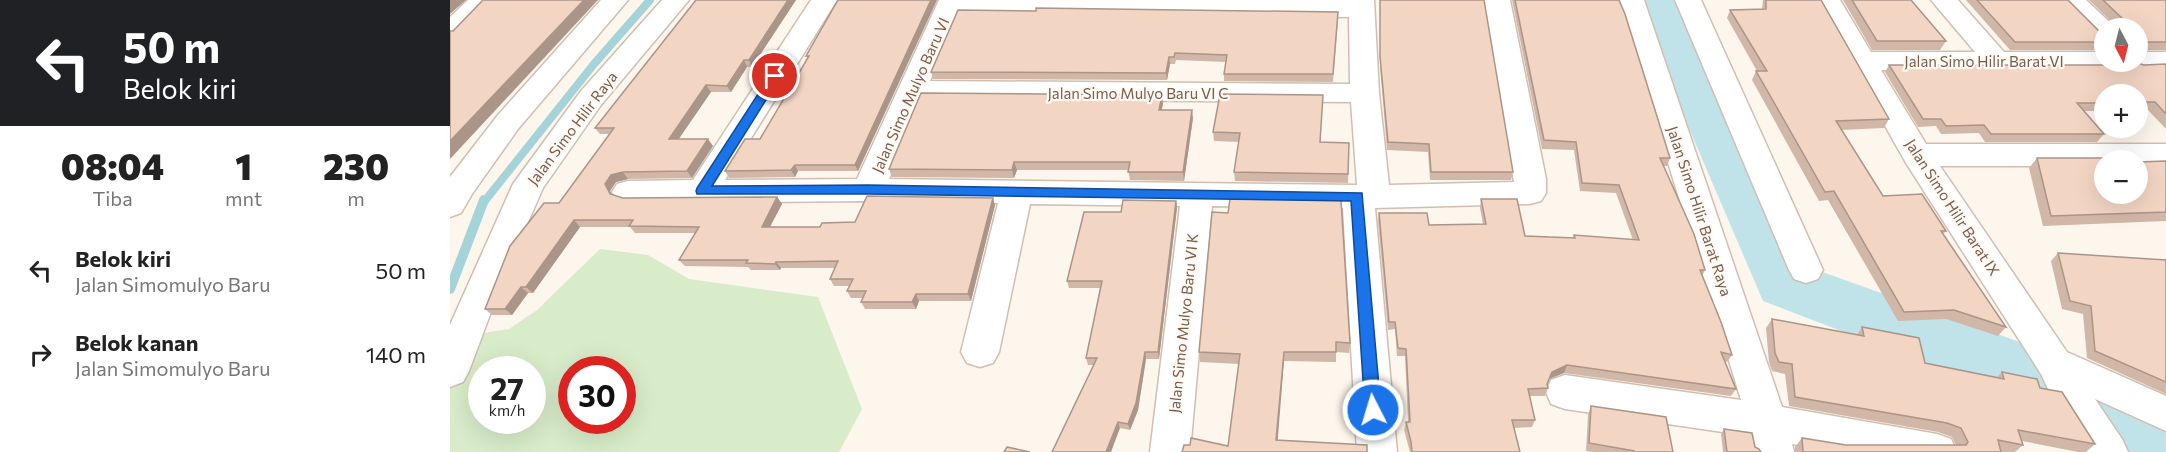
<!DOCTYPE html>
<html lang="id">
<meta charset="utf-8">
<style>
:root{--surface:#fff;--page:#f6f6f6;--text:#222;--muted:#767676}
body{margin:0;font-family:Commissioner,sans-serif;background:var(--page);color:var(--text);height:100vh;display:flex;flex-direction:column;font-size:22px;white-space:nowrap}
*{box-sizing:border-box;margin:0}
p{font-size:20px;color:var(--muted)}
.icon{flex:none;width:33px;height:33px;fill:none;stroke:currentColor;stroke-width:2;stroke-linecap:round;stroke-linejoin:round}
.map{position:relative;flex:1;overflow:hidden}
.panel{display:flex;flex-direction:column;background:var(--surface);width:450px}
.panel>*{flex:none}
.hud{background:#202124;color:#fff;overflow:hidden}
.needle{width:39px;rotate:173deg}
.controls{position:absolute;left:1644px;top:18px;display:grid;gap:12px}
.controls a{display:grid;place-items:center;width:54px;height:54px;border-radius:50%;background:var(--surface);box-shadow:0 6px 24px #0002;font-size:30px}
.speed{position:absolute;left:18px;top:356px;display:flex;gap:12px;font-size:30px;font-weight:700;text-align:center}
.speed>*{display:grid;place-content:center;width:78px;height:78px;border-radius:50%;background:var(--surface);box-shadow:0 6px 24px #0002;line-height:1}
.speed small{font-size:15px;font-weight:400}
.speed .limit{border:9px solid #d22;background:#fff;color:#111}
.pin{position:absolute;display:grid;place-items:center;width:51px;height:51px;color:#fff;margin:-26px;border:3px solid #fff;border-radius:50%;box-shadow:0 2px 6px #0007}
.me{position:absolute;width:66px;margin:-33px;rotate:355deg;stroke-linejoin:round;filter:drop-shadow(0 0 4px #0008)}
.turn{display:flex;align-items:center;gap:21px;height:126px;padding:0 24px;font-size:27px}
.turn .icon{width:78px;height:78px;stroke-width:2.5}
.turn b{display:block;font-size:42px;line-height:51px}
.eta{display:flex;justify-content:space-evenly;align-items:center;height:102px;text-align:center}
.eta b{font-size:36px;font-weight:800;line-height:42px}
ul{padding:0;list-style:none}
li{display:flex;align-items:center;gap:18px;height:84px;padding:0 24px}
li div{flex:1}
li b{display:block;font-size:22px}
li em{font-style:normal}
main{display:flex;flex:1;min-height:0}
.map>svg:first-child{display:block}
.green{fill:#d8ecc9;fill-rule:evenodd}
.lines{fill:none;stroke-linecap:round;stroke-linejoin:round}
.stream-far1{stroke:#a5d3da;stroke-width:8}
.stream{stroke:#a5d3da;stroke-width:10}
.river{fill:#bfe3e8;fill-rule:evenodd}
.street-casing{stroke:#d1beb0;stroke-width:3}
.street{fill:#fff;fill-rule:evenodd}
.wall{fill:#d1b7a8}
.shaded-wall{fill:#aa9588}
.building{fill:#f3d5c3;stroke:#aa9588;stroke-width:1.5}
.route{fill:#1a73e8;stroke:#114b97;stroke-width:1.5}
.labels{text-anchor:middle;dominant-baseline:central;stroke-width:4.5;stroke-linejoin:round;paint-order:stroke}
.street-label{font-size:15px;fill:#7a5c4d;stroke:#fffaf3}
</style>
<main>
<section class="panel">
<div class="hud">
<div class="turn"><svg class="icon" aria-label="left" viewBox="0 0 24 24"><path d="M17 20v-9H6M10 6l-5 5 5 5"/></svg><div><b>50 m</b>Belok kiri</div></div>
</div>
<div class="eta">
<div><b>08:04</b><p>Tiba</p></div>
<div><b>1</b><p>mnt</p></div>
<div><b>230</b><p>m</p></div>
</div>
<ul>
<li><svg class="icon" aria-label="left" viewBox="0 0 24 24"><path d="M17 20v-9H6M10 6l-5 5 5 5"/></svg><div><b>Belok kiri</b><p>Jalan Simomulyo Baru</p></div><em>50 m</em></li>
<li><svg class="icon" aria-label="right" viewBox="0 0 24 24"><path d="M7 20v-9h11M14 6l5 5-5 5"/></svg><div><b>Belok kanan</b><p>Jalan Simomulyo Baru</p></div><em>140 m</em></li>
</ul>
</section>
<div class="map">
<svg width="1716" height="452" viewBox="0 0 1716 452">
<rect width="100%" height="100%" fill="#fdf6ec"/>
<path class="green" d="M150,249l48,6 41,24 129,18 44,112 -23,43h-389v-80l14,-36 45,-7 28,-19zM32,369h50v51h-50zM122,369h50v51h-50z"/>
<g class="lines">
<polyline class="stream-far1" points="34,202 144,64 200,0"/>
<polyline class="stream" points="0,289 34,200"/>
<polygon class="river" points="1184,0 1230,0 1358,267 1601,353 1716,403 1716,452 1677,452 1601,414 1553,393 1313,301"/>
<defs>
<g id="street">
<polygon points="18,0 46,0 9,38 0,40 0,17"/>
<polygon points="151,0 178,0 68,129 22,194 11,213 0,217 0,177 48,115"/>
<polygon points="212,0 239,0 151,105 93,188 54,277 19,371 13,382 0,387 0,325 63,184 131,91"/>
<path d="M361,0h26l-112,180 132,-1 82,-179h435l5,93 10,92 125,-3 -30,-182h26l36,179v14l-5,8 -11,3 -155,4 22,244h-40l-14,-244 -131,-2 -22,246h-40l30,-246 -150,-2 -31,148 -6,11 -13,4 -13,-4 -6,-11 37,-149 -130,-2 -240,2 -11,-3 -5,-8 5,-8 11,-3 65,-1zM510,12l389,5 1,67 -420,-3zM473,99l428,3 6,83 -468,-6z"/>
<polygon points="1168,0 1194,0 1332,407 1487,434 1501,439 1507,452 1388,452 1342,444 1344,452 1304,452 1300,436 1115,409 1101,404 1096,392 1101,380 1115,375 1291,400"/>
<polygon points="1225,0 1251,0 1373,270 1368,279 1356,283 1344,279 1339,270"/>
<polygon points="1364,0 1390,0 1421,52 1525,52 1481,0 1508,0 1554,52 1654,52 1654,62 1668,62 1664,67 1654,70 1431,70 1476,144 1716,144 1716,166 1688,166 1688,160 1654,160 1654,166 1490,166 1617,352 1716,396 1716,431 1645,399 1672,439 1678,452 1636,452 1607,408 1591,374 1456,163"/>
<polygon points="1608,0 1636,0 1666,28 1654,28 1654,39 1645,37"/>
<polygon points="1688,52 1716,52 1716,70 1688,70 1678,67 1674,62 1688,62"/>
</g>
</defs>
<use href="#street" class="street-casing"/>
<use href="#street" class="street"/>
</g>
<g class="wall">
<polygon points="346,0 302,67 297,67 281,92 261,92 228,139 263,146 242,178 178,179 166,182 160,191 162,195 173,198 327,197 332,204 320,227 370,227 545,205 521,301 469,301 466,309 415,309 411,302 413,298 401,298 397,291 400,286 384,286 380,279 385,268 331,268 330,270 301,270 298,267 235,266 229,260 245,233 185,233 180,227 130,227 83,293 78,293 62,315 42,315 35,309 109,203 159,134 150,134 145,128"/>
<polygon points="388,0 487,0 408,171 348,171 345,177 279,178 275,171 310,139 358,59 356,56"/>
<polygon points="930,0 1034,0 1063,172 1061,180 980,180 978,152 937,150 930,66"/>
<polygon points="1062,0 1169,0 1220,158 1217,166 1214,166 1255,270 1252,276 1282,355 1277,362 1275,362 1286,389 1281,396 1114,373 1099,379 1097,384 1098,388 1095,396 1079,396 1085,420 1082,427 1064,428 1070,452 960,452 954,430 956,422 958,422 955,356 947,356 945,329 938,330 928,221 929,213 979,225 1033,224 1030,208 1031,199 1075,236 1123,238 1124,235 1183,240 1166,193 1130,191 1124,150 1092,149"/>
<polygon points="1313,0 1371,0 1439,119 1434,128 1391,130 1433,196 1496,231 1493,234 1556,327 1548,336 1496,319 1448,321 1378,200 1369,201 1302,80 1306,71 1307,71 1277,18 1280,10 1312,9"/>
<polygon points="1393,0 1461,0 1496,41 1490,50 1422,50"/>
<polygon points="1516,0 1618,0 1649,31 1654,32 1654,52 1654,50 1560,50"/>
<polygon points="1639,0 1716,0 1716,50 1693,50 1692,52 1688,58 1688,28 1658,28 1663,23"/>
<polygon points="888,19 883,82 774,81 774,74 776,62 726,60 725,64 720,64 717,80 483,79 481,72"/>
<polygon points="1669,62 1684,62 1694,65 1716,64 1716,129 1698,110 1688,110 1688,94 1654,94 1654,111 1633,111 1654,134 1647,142 1535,142 1529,133 1491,134 1486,126 1468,127 1435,72 1439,65 1660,65"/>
<polygon points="770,94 871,142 899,143 898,183 785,181 784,172 789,142 764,141 763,132"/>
<polygon points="713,103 712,110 743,118 734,181 680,180 678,170 567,170 564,178 442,177 439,169"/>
<polygon points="1665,152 1654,194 1716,161 1716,221 1593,226 1579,168 1587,158 1660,158"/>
<polygon points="726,201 727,208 709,359 696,359 688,410 680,430 670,428 643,365 638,365 636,358 650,288 619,288 617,281 671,212"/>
<polygon points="762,212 900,343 899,353 886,352 886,362 834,361 778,446 789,364 750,362 749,352"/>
<polygon points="1608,253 1716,260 1716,394 1637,358 1633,314 1612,309 1601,261"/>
<polygon points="1322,319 1407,335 1412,327 1475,363 1547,377 1552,372 1590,388 1645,444 1636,452 1628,452 1572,441 1573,445 1565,452 1345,452 1345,447 1352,438 1396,445 1506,445 1502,437 1488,432 1339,406 1335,374 1322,371 1319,362 1316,328"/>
<polygon points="1141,406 1223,452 1143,452 1136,451 1138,415"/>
<polygon points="1274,429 1305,447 1311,452 1273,452 1271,434"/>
</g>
<g class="shaded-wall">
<polygon points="0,0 16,0 0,14"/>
<polygon points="134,0 148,0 0,159 0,141"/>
<polygon points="338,0 346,0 302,67 299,60"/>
<polygon points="481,0 487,0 408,171 405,165"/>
<polygon points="719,57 720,64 717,80 716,73"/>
<polygon points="294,60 297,67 281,92 277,86"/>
<polygon points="256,85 261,92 224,146 219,139"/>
<polygon points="712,95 713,103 710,118 709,110"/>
<polygon points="742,110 743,118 734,181 733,172"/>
<polygon points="258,139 263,146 242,178 237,171"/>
<polygon points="564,162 567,170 564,178 562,170"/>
<polygon points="345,165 348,171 345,177 341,170"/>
<polygon points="173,172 178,179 166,182 160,191 165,201 160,194 155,184 161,175"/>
<polygon points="327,197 332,204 316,234 312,227"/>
<polygon points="543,198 545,205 521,301 518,294"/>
<polygon points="726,201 727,208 709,359 708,352"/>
<polygon points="124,220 130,227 83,293 76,287"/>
<polygon points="326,262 331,268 330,270 325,264"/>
<polygon points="71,287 78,293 62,315 55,309"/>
<polygon points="466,294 469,301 466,309 462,302"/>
<polygon points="695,352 696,359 688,410 680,430 678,424"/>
<polygon points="834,352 834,361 827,449 826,440"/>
<polygon points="1117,365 1114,373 1099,379 1094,391 1102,372"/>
<polygon points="668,422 670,428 661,452 656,452"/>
</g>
<g class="building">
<polygon points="33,0 134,0 0,141 0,31 3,31"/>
<polygon points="246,0 338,0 299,60 294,60 277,86 256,85 219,139 258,139 237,171 173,172 161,175 155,184 160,194 173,198 327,197 312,227 370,227 372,223 405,222 417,196 543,198 518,294 466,294 462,302 411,302 416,291 397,291 403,279 380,279 388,261 326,262 325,264 296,263 298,260 229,260 249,227 179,226 183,220 124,220 76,287 71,287 55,309 35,309 60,246 94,203 109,203 164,128 145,128"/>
<polygon points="388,0 481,0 405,165 345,165 341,170 275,171 295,139 310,139 359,56 356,56"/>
<polygon points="930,0 1034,0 1063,172 981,172 979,144 938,142 930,57"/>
<polygon points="1065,0 1169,0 1175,14 1220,158 1210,158 1244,234 1255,270 1250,270 1271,322 1282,355 1271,352 1286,389 1117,365 1102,372 1097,384 1098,388 1078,389 1085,420 1062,420 1070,452 962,452 961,442 956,422 960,422 956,349 948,348 945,322 939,322 929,213 977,213 979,225 1036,224 1031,199 1067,199 1075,236 1125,238 1124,235 1189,240 1169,185 1132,183 1126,142 1094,140"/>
<polygon points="1316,0 1371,0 1439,119 1386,121 1433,196 1472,194 1496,231 1491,231 1556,327 1504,310 1454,312 1384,191 1375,192 1306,71 1317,71 1280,10 1316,9"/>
<polygon points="1402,0 1461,0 1496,41 1427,41"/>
<polygon points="1527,0 1618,0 1649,31 1654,32 1654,42 1565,42"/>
<polygon points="1653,0 1716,0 1716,42 1694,42 1692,52 1688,53 1688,28 1662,28 1662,23 1672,23 1674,20"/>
<polygon points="586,8 888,12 883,74 774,74 777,55 725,53 724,57 719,57 716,73 481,72 508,10 586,11"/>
<polygon points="1671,62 1684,62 1694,65 1716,64 1716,114 1705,102 1688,102 1688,94 1654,94 1654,103 1627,103 1654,134 1541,134 1534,125 1496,126 1491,119 1473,119 1439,65 1660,65"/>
<polygon points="471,93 712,95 709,110 742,110 733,172 678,172 680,162 564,162 562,170 439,169"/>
<polygon points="770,94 873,95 870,142 899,143 898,174 784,172 790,133 763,132"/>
<polygon points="1665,152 1673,152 1680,160 1654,160 1654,194 1688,194 1688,162 1716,161 1716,212 1601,216 1587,158 1663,158"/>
<polygon points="780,199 891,200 900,343 886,342 886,352 834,352 826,440 917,445 917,452 732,452 734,445 740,445 741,438 778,446 790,354 749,352 762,212 778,213"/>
<polygon points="673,200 726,201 708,352 695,352 686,403 678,424 668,422 656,452 602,452 647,358 636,358 652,281 617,281 634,212 671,212"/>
<polygon points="1608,253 1716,260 1716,382 1645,351 1641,306 1620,301"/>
<polygon points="1322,319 1414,336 1412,327 1469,338 1475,363 1554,379 1552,372 1587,379 1590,388 1612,392 1645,444 1568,430 1573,445 1548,440 1551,452 1353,452 1352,438 1396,445 1516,445 1518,442 1511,428 1497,423 1345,397 1342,364 1329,362 1325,353"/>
<polygon points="1141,406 1216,417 1223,452 1184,452 1184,451 1139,443"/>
<polygon points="1274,429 1302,433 1305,447 1309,449 1311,452 1277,452"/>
<polygon points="557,447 580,452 554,452"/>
</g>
<polygon class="route" points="325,73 331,76 262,186 418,185 912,193 931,410 929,415 923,417 917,415 915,410 901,201 418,194 247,194 246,191 247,188 321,74"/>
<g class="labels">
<g class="street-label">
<text x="1534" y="61">Jalan Simo Hilir Barat VI</text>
<text x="688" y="93">Jalan Simo Mulyo Baru VI C</text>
<text transform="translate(460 95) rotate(-66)">Jalan Simo Mulyo Baru VI</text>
<text transform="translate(122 128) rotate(-53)">Jalan Simo Hilir Raya</text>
<text transform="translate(1503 207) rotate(57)">Jalan Simo Hilir Barat IX</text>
<text transform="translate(1250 211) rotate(72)">Jalan Simo Hilir Barat Raya</text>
<text transform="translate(733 323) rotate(-84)">Jalan Simo Mulyo Baru VI K</text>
</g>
</g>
</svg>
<div class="controls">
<a><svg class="needle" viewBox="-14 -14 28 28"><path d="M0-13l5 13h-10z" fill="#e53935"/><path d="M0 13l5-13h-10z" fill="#767676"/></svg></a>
<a>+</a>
<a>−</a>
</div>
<div class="speed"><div>27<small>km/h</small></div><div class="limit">30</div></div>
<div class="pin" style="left:325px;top:76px;background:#d93025"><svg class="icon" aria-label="arrive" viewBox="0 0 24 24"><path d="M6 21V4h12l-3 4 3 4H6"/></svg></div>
<svg class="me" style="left:923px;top:410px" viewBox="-20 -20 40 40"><circle r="17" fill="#1a73e8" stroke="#fff" stroke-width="3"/><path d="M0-11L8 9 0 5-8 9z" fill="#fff"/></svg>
</div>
</main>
